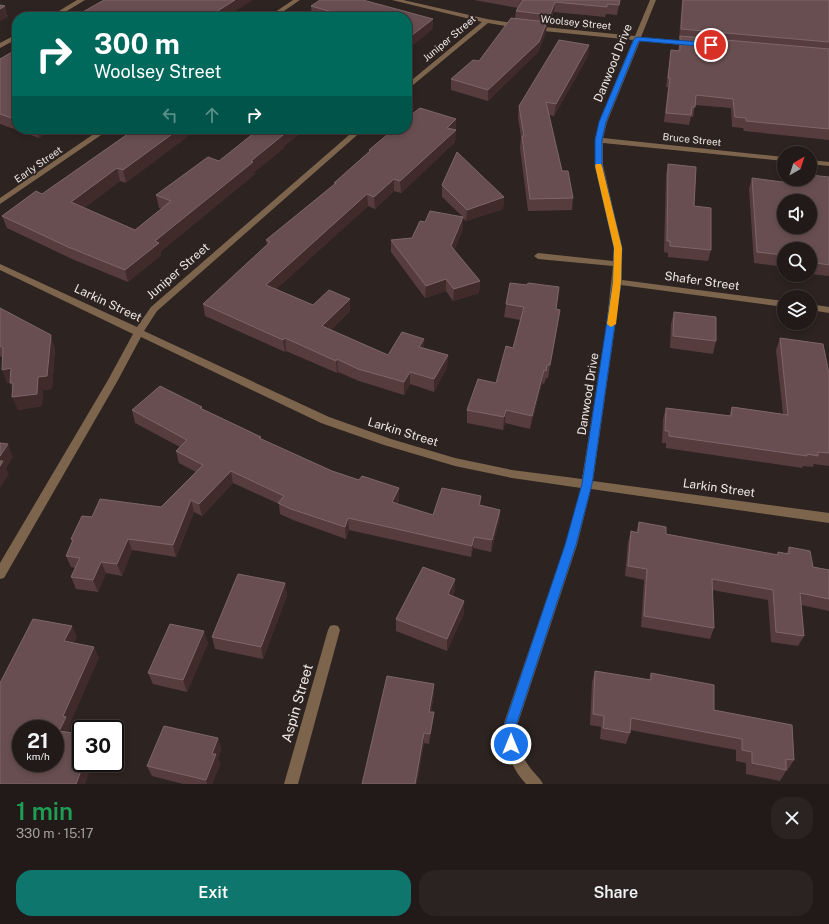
<!DOCTYPE html>
<meta charset="utf-8">
<style>
:root{--surface:#221a18;--page:#2a2321;--text:#f1f3f6;--muted:#a2a1a2;--line:#3f3837;--accent:#0f766e}
body{margin:0;font-family:"Public Sans",sans-serif;background:var(--page);color:var(--text);height:100vh;display:flex;flex-direction:column;font-size:15px;white-space:nowrap}
*{box-sizing:border-box;margin:0}
p{font-size:13px;color:var(--muted)}
.icon{flex:none;width:22px;height:22px;fill:none;stroke:currentColor;stroke-width:2;stroke-linecap:round;stroke-linejoin:round}
.map{position:relative;height:784px;overflow:hidden}
.panel{display:flex;flex-direction:column;background:var(--surface);flex:1}
.panel>*{flex:none}
.banner{position:absolute;left:12px;top:12px;width:400px;height:122px;border-radius:16px;box-shadow:0 2px 6px #0003,0 0 0 1px var(--line);background:#00695c;color:#fff;overflow:hidden}
.needle{width:26px;rotate:39deg}
.controls{position:absolute;left:777px;top:146px;display:grid;gap:8px}
.controls a{display:grid;place-items:center;width:40px;height:40px;border-radius:50%;background:var(--surface);box-shadow:0 2px 6px #0003,0 0 0 1px var(--line);font-size:20px}
.speed{position:absolute;left:12px;top:720px;display:flex;gap:8px;font-size:20px;font-weight:700;text-align:center}
.speed>*{display:grid;place-content:center;width:52px;height:52px;border-radius:50%;background:var(--surface);box-shadow:0 2px 6px #0003,0 0 0 1px var(--line);line-height:1}
.speed small{font-size:10px;font-weight:400}
.speed .limit{border:2px solid #111;border-radius:6px;background:#fff;color:#111}
.pin{position:absolute;display:grid;place-items:center;width:34px;height:34px;color:#fff;margin:-17px;border:2px solid #fff;border-radius:50%;box-shadow:0 1px 4px #0007}
.me{position:absolute;width:44px;margin:-22px;rotate:0deg;stroke-linejoin:round;filter:drop-shadow(0 0 3px #0008)}
.turn{display:flex;align-items:center;gap:14px;height:84px;padding:0 16px;font-size:18px}
.turn .icon{width:52px;height:52px;stroke-width:2.5}
.turn b{display:block;font-size:28px;line-height:34px}
.lanes{display:flex;align-items:center;height:38px;padding:0 16px;background:#0003;justify-content:center;gap:20px;direction:ltr}
.lanes .off{opacity:.35}
.round{display:grid;place-items:center;flex:none;width:42px;height:42px;border-radius:16px;background:var(--page)}
.head{display:flex;align-items:center;justify-content:space-between;height:68px;padding:0 16px}
h1{font-size:24px;font-weight:600;line-height:30px;color:#1e9e55}
.button{display:flex;gap:8px;margin-top:auto;padding:8px 16px}
.button a{flex:1;height:46px;border-radius:16px;background:var(--accent);color:#fff;font-size:16px;font-weight:600;line-height:46px;text-align:center}
.button a+a{background:var(--page);color:var(--text)}
.map>svg:first-child{display:block}
.lines{fill:none;stroke-linecap:round;stroke-linejoin:round}
.minor{fill:#7d654d;fill-rule:evenodd}
.wall{fill:#573c3e}
.shaded-wall{fill:#402a2a}
.building{fill:#684e50;stroke:#7d6667;fill-rule:evenodd}
.route{fill:#1a73e8;stroke:#114b97}
.slow{fill:#f59e0b}
.labels{text-anchor:middle;dominant-baseline:central;stroke-width:4;stroke-linejoin:round;paint-order:stroke}
.far-street-label{font-size:10px;fill:#efe8e6;stroke:#2d2320}
.street-label{font-size:12px;fill:#efe8e6;stroke:#2d2320}
.near-street-label{font-size:14px;fill:#efe8e6;stroke:#2d2320}
</style>
<div class="map">
<svg width="829" height="784" viewBox="0 0 829 784">
<rect width="100%" height="100%" fill="#2d2320"/>
<g class="lines">
<g class="minor">
<polygon points="77,0 85,0 57,17 49,17"/>
<polygon points="293,0 300,0 275,17 268,17"/>
<polygon points="392,0 403,0 487,19 518,24 521,26 518,28 488,23 407,90 407,84 482,22"/>
<path d="M650,0h6l-15,37 50,5 3,2 -3,2 -51,-5 -33,81 -4,16 181,19v4l-181,-18v22l19,83v32l162,21v6l-163,-22 -28,196 236,32v10l-238,-34 -14,56 -59,178c-1,18 2,32 13,46 4,5 9,9 12,15h-17c-16,-17 -22,-38 -22,-61l61,-178 16,-57 -69,-10 -57,-12 -71,-21 -63,-22 -180,-86 -23,43 -114,198 -4,1v-16l108,-183 25,-46 -133,-64v-6l137,63 14,-20 205,-178h8l-207,182 -13,20 185,86 62,22 64,19 57,12 70,9 24,-151 7,-62 -75,-7 -4,-3 4,-3 75,8 1,-13 -19,-83v-25l4,-18 34,-82 -99,-10 -3,-2 3,-2 101,10z"/>
<polygon points="17,34 17,39 0,48 0,43"/>
<polygon points="101,129 110,129 0,204 0,198"/>
<polygon points="810,160 829,162 829,166 810,164"/>
<polygon points="810,304 829,307 829,313 810,310"/>
<polygon points="334,625 338,626 340,630 298,784 284,784 328,630 330,626"/>
</g>
</g>
<g class="wall">
<polygon points="474,0 620,0 617,15 606,14 605,17 554,12 548,25 547,25 546,32 538,52 488,101 451,90 451,79 479,61 515,18 516,11 518,8"/>
<polygon points="682,0 829,0 829,140 744,131 743,128 732,127 731,108 695,105 693,117 691,117 689,125 664,122 668,87 666,87 671,50 678,51 680,39 679,39"/>
<polygon points="311,6 433,19 432,30 407,17 312,17"/>
<polygon points="589,45 588,56 554,116 549,115 562,171 573,198 572,210 528,211 520,148 521,137 518,117 519,106"/>
<polygon points="17,49 17,129 53,129 39,138 0,124 0,59"/>
<polygon points="456,119 455,142 401,193 394,191 375,209 368,206 276,289 313,305 350,299 350,311 331,330 388,355 424,339 424,348 448,355 447,367 434,392 410,384 404,395 359,381 338,372 337,373 286,351 285,352 205,316 203,304 267,245 266,240 335,184 334,183 369,152 369,150"/>
<polygon points="135,129 126,183 120,181 84,208 135,230 162,209 159,208 156,195 219,161 255,132 254,129 306,129 284,146 284,148 254,172 255,174 161,251 161,255 128,282 72,259 7,228 2,216 42,194"/>
<polygon points="668,164 694,206 711,250 708,261 668,257 668,253 664,252 666,175"/>
<polygon points="829,177 829,276 810,274 810,249 784,249 784,267 754,263 749,189 752,178 801,184 803,179 810,179"/>
<polygon points="442,185 504,197 503,209 466,221 463,218 463,229 454,250 480,281 479,293 453,301 446,291 425,298 391,252 391,240 412,238 425,222 462,216 442,197"/>
<polygon points="527,285 559,287 556,309 558,323 548,378 546,378 544,384 542,383 530,429 505,423 503,430 467,423 467,410 496,383 513,348 520,320 504,317 506,304"/>
<polygon points="0,308 55,348 52,389 43,390 42,406 18,410 13,390 10,382 7,383 2,357 0,356"/>
<polygon points="674,312 716,341 713,354 670,348 671,324"/>
<polygon points="780,338 829,374 829,466 814,464 813,467 803,466 802,468 666,448 666,443 662,443 663,419 666,408 729,416 732,407 783,414 776,350"/>
<polygon points="202,407 202,409 261,437 261,439 332,471 359,480 399,488 399,500 397,504 433,515 481,496 481,505 500,510 499,521 491,552 473,548 471,557 349,530 346,539 293,520 280,514 279,504 233,483 202,516 194,512 176,557 132,550 122,576 106,573 98,592 76,589 71,577 75,568 71,567 66,556 72,542 71,539 92,517 161,507 196,472 179,463 176,451 180,447 135,423 132,410"/>
<polygon points="639,522 666,534 777,555 778,552 786,554 789,547 813,567 829,570 829,611 801,605 804,636 798,646 771,642 768,600 712,590 714,628 710,639 641,627 644,580 625,576 628,542 631,531 636,532"/>
<polygon points="285,583 287,595 263,659 215,649 212,637"/>
<polygon points="455,591 452,596 464,601 464,613 447,651 396,631 396,619"/>
<polygon points="208,643 187,692 153,684 148,673"/>
<polygon points="595,671 649,680 651,673 714,710 794,760 787,771 786,771 780,781 746,774 746,763 736,761 736,750 630,730 630,733 626,744 600,739 601,727 590,725 592,682"/>
<polygon points="434,694 431,712 433,722 429,744 424,743 417,784 362,784"/>
<polygon points="218,738 221,749 218,759 220,765 212,784 183,784 152,776 147,766"/>
</g>
<g class="shaded-wall">
<polygon points="235,0 253,0 226,17 208,17"/>
<polygon points="555,2 554,12 548,25 550,15"/>
<polygon points="5,6 8,17 0,21 0,9"/>
<polygon points="433,19 432,30 407,50 407,39"/>
<polygon points="547,22 546,32 538,52 488,101 488,90"/>
<polygon points="589,45 588,56 554,116 556,104"/>
<polygon points="456,119 455,142 401,193 400,181 447,128"/>
<polygon points="36,129 53,129 39,138"/>
<polygon points="179,129 198,129 126,183 123,170"/>
<polygon points="289,129 306,129 284,146 284,148 254,172 255,174 161,251 161,255 128,282 125,270 155,241"/>
<polygon points="117,168 120,181 74,215 71,202"/>
<polygon points="394,179 394,191 375,209 374,197"/>
<polygon points="367,194 368,206 268,297 266,285"/>
<polygon points="504,197 503,209 466,221 467,210"/>
<polygon points="463,217 463,229 451,258 451,246"/>
<polygon points="446,279 446,291 425,298 426,286"/>
<polygon points="480,281 479,293 453,301 454,289"/>
<polygon points="350,299 350,311 323,339 322,326"/>
<polygon points="560,310 558,323 548,378 550,365"/>
<polygon points="51,335 55,348 52,389 43,390 42,406 18,410 12,397 38,377"/>
<polygon points="285,338 286,351 285,352 283,340"/>
<polygon points="424,339 424,351 419,347"/>
<polygon points="448,355 447,367 434,392 434,379"/>
<polygon points="337,359 338,372 337,373 336,361"/>
<polygon points="11,368 16,381 7,383 2,370"/>
<polygon points="544,370 542,383 530,429 532,416"/>
<polygon points="410,372 410,384 404,395 404,382"/>
<polygon points="10,383 13,383 15,396"/>
<polygon points="506,410 505,423 503,430 504,417"/>
<polygon points="8,444 13,457 6,469 9,474 0,488 0,456"/>
<polygon points="231,471 233,483 202,516 199,504"/>
<polygon points="399,488 399,500 392,514 392,502"/>
<polygon points="481,496 481,508 479,505"/>
<polygon points="191,500 194,512 176,557 173,545"/>
<polygon points="500,510 499,521 491,552 492,540"/>
<polygon points="348,518 349,530 346,539 345,527"/>
<polygon points="474,537 473,548 471,557 472,546"/>
<polygon points="128,539 132,550 122,576 117,564"/>
<polygon points="101,562 106,573 98,592 93,580"/>
<polygon points="455,579 455,591 447,607 448,594"/>
<polygon points="285,583 287,595 263,659 261,647"/>
<polygon points="464,601 464,613 447,651 447,639"/>
<polygon points="72,626 77,637 69,652 64,641"/>
<polygon points="204,631 208,643 187,692 183,680"/>
<polygon points="94,647 99,658 70,724 71,727 64,742 59,731 63,716"/>
<polygon points="434,684 434,694 429,722 429,712"/>
<polygon points="434,712 433,722 429,744 430,734"/>
<polygon points="424,733 424,743 417,784 415,784"/>
<polygon points="218,738 221,749 218,759 220,765 212,784 207,784 206,780 212,754"/>
<polygon points="84,763 93,763 85,784 76,784"/>
</g>
<g class="building">
<polygon points="104,0 235,0 208,17 74,17"/>
<polygon points="320,0 363,0 433,19 407,39 407,17 350,17 311,6"/>
<polygon points="523,0 620,0 619,5 607,4 607,7 555,2 550,15 516,11"/>
<polygon points="683,0 829,0 829,42 681,29"/>
<polygon points="0,5 5,6 0,9"/>
<polygon points="511,18 547,22 539,42 488,90 451,79 473,60 479,61"/>
<polygon points="680,36 829,49 829,129 746,121 746,118 735,117 733,99 696,95 695,107 692,107 691,115 666,113 670,78 668,78 671,50 680,51"/>
<polygon points="559,40 589,45 556,104 546,102 562,171 568,171 573,198 530,199 522,136 524,136 519,106"/>
<polygon points="17,49 17,120 0,114 0,59"/>
<polygon points="420,108 456,119 447,128 456,130 400,181 394,179 374,197 367,194 266,285 313,305 329,290 350,299 322,326 388,355 402,332 424,339 419,347 448,355 434,379 410,372 404,382 358,369 337,359 336,361 285,338 283,340 203,304 270,242 266,240 336,183 334,183 370,151 369,150 394,129 407,129 407,118"/>
<polygon points="135,129 179,129 123,170 117,168 71,202 135,230 171,201 156,195 208,157 219,161 259,129 289,129 281,135 283,135 251,161 253,162 155,241 159,243 125,270 68,247 2,216 36,191 42,194"/>
<polygon points="457,152 504,197 467,210 442,185"/>
<polygon points="668,164 696,167 694,206 711,208 711,250 670,246 670,241 667,241"/>
<path d="M810,175l19,2v88l-19,-3v-13h-26v6l-27,-3 -5,-74 53,7v-6h5zM784,201h26v26h-26z"/>
<polygon points="430,211 463,217 451,246 480,281 454,289 446,279 426,286 391,240 412,238 420,221 425,222"/>
<polygon points="510,283 527,285 528,283 559,287 556,309 560,310 550,365 547,365 546,371 544,370 532,416 506,410 504,417 467,410 478,379 496,383 506,346 513,348 524,307 506,304"/>
<polygon points="0,308 51,335 47,376 38,377 37,394 12,397 13,383 10,383 11,368 2,370 3,348 0,346"/>
<polygon points="674,312 716,317 716,341 673,336"/>
<polygon points="780,338 823,344 829,374 829,453 818,452 818,456 807,454 807,456 669,436 669,431 665,431 666,408 731,416 732,407 788,415"/>
<polygon points="160,386 202,407 200,408 261,437 259,438 332,471 359,480 362,476 399,488 392,502 433,515 442,488 481,496 479,505 500,510 492,540 474,537 472,546 348,518 345,527 291,509 278,503 284,496 231,471 199,504 191,500 173,545 128,539 117,564 101,562 93,580 71,577 80,558 66,556 73,540 71,539 82,516 92,517 100,499 161,507 203,465 176,451 187,440 132,410"/>
<polygon points="0,443 8,444 0,456"/>
<polygon points="0,461 3,461 0,466"/>
<polygon points="639,522 666,527 666,534 778,555 778,552 789,554 789,547 810,551 813,567 829,570 829,599 800,593 804,636 776,632 773,590 712,579 714,628 644,616 647,569 628,566 631,531 638,533"/>
<polygon points="423,567 455,579 448,594 464,601 447,639 396,619"/>
<polygon points="238,574 285,583 261,647 212,637"/>
<path d="M33,619l39,7 -8,15 30,6 -31,69 3,1 -7,14 22,3v29h3l-8,21h-76v-101zM21,729h34v34h-34z"/>
<polygon points="170,624 204,631 183,680 148,673"/>
<polygon points="595,671 651,680 651,673 714,685 714,710 792,725 794,760 786,759 786,770 752,763 752,752 742,750 742,739 631,718 630,733 603,728 604,716 593,714"/>
<polygon points="387,676 434,684 429,712 434,712 430,734 424,733 415,784 362,784"/>
<polygon points="164,726 218,738 212,754 216,754 206,780 147,766"/>
</g>
<polygon class="route" points="637,37 711,43 714,45 711,47 639,41 606,122 602,140 602,165 622,248 621,282 592,484 576,545 517,723 517,744 516,749 511,750 507,749 505,744 505,723 565,545 582,484 613,282 614,248 595,165 595,140 599,122 634,39"/>
<polygon class="slow" points="596,164 601,164 602,166 622,248 621,282 616,324 611,327 607,324 613,282 614,248 595,166"/>
<g class="labels">
<g class="far-street-label">
<text transform="translate(576 22) rotate(6)">Woolsey Street</text>
<text transform="translate(449 38) rotate(-40)">Juniper Street</text>
<text transform="translate(692 139) rotate(6)">Bruce Street</text>
<text transform="translate(38 164) rotate(-35)">Early Street</text>
</g>
<g class="street-label">
<text transform="translate(613 63) rotate(-68)">Danwood Drive</text>
<text transform="translate(178 271) rotate(-41)">Juniper Street</text>
<text transform="translate(702 281) rotate(8)">Shafer Street</text>
<text transform="translate(108 303) rotate(25)">Larkin Street</text>
<text transform="translate(588 394) rotate(-81)">Danwood Drive</text>
<text transform="translate(403 432) rotate(17)">Larkin Street</text>
<text transform="translate(719 488) rotate(8)">Larkin Street</text>
</g>
<g class="near-street-label">
<text transform="translate(297 703) rotate(-74)">Aspin Street</text>
</g>
</g>
</svg>
<div class="controls">
<a><svg class="needle" viewBox="-14 -14 28 28"><path d="M0-13l5 13h-10z" fill="#e53935"/><path d="M0 13l5-13h-10z" fill="#a2a1a2"/></svg></a>
<a><svg class="icon" aria-label="sound" viewBox="0 0 24 24"><path d="M4 9h4l5-4v14l-5-4H4zM17 9q2 3 0 6"/></svg></a>
<a><svg class="icon" aria-label="search" viewBox="0 0 24 24"><circle cx="10" cy="10" r="6"/><path d="M15 15l6 6"/></svg></a>
<a><svg class="icon" aria-label="layers" viewBox="0 0 24 24"><path d="M12 4l9 5-9 5-9-5zM3 14l9 5 9-5"/></svg></a>
</div>
<div class="speed"><div>21<small>km/h</small></div><div class="limit">30</div></div>
<div class="pin" style="left:711px;top:45px;background:#d93025"><svg class="icon" aria-label="arrive" viewBox="0 0 24 24"><path d="M6 21V4h12l-3 4 3 4H6"/></svg></div>
<svg class="me" style="left:511px;top:744px" viewBox="-20 -20 40 40"><circle r="17" fill="#1a73e8" stroke="#fff" stroke-width="3"/><path d="M0-11L8 9 0 5-8 9z" fill="#fff"/></svg>
<div class="banner">
<div class="turn"><svg class="icon" aria-label="right" viewBox="0 0 24 24"><path d="M7 20v-9h11M14 6l5 5-5 5"/></svg><div><b>300 m</b>Woolsey Street</div></div>
<div class="lanes"><svg class="icon off" aria-label="left" viewBox="0 0 24 24"><path d="M17 20v-9H6M10 6l-5 5 5 5"/></svg><svg class="icon off" aria-label="ahead" viewBox="0 0 24 24"><path d="M12 20V5M6 11l6-6 6 6"/></svg><svg class="icon" aria-label="right" viewBox="0 0 24 24"><path d="M7 20v-9h11M14 6l5 5-5 5"/></svg></div>
</div>
</div>
<section class="panel">
<div class="head"><div><h1>1 min</h1><p>330 m · 15:17</p></div><a class="round"><svg class="icon" aria-label="close" viewBox="0 0 24 24"><path d="M6 6l12 12M18 6L6 18"/></svg></a></div>
<div class="button"><a>Exit</a><a>Share</a></div>
</section>
